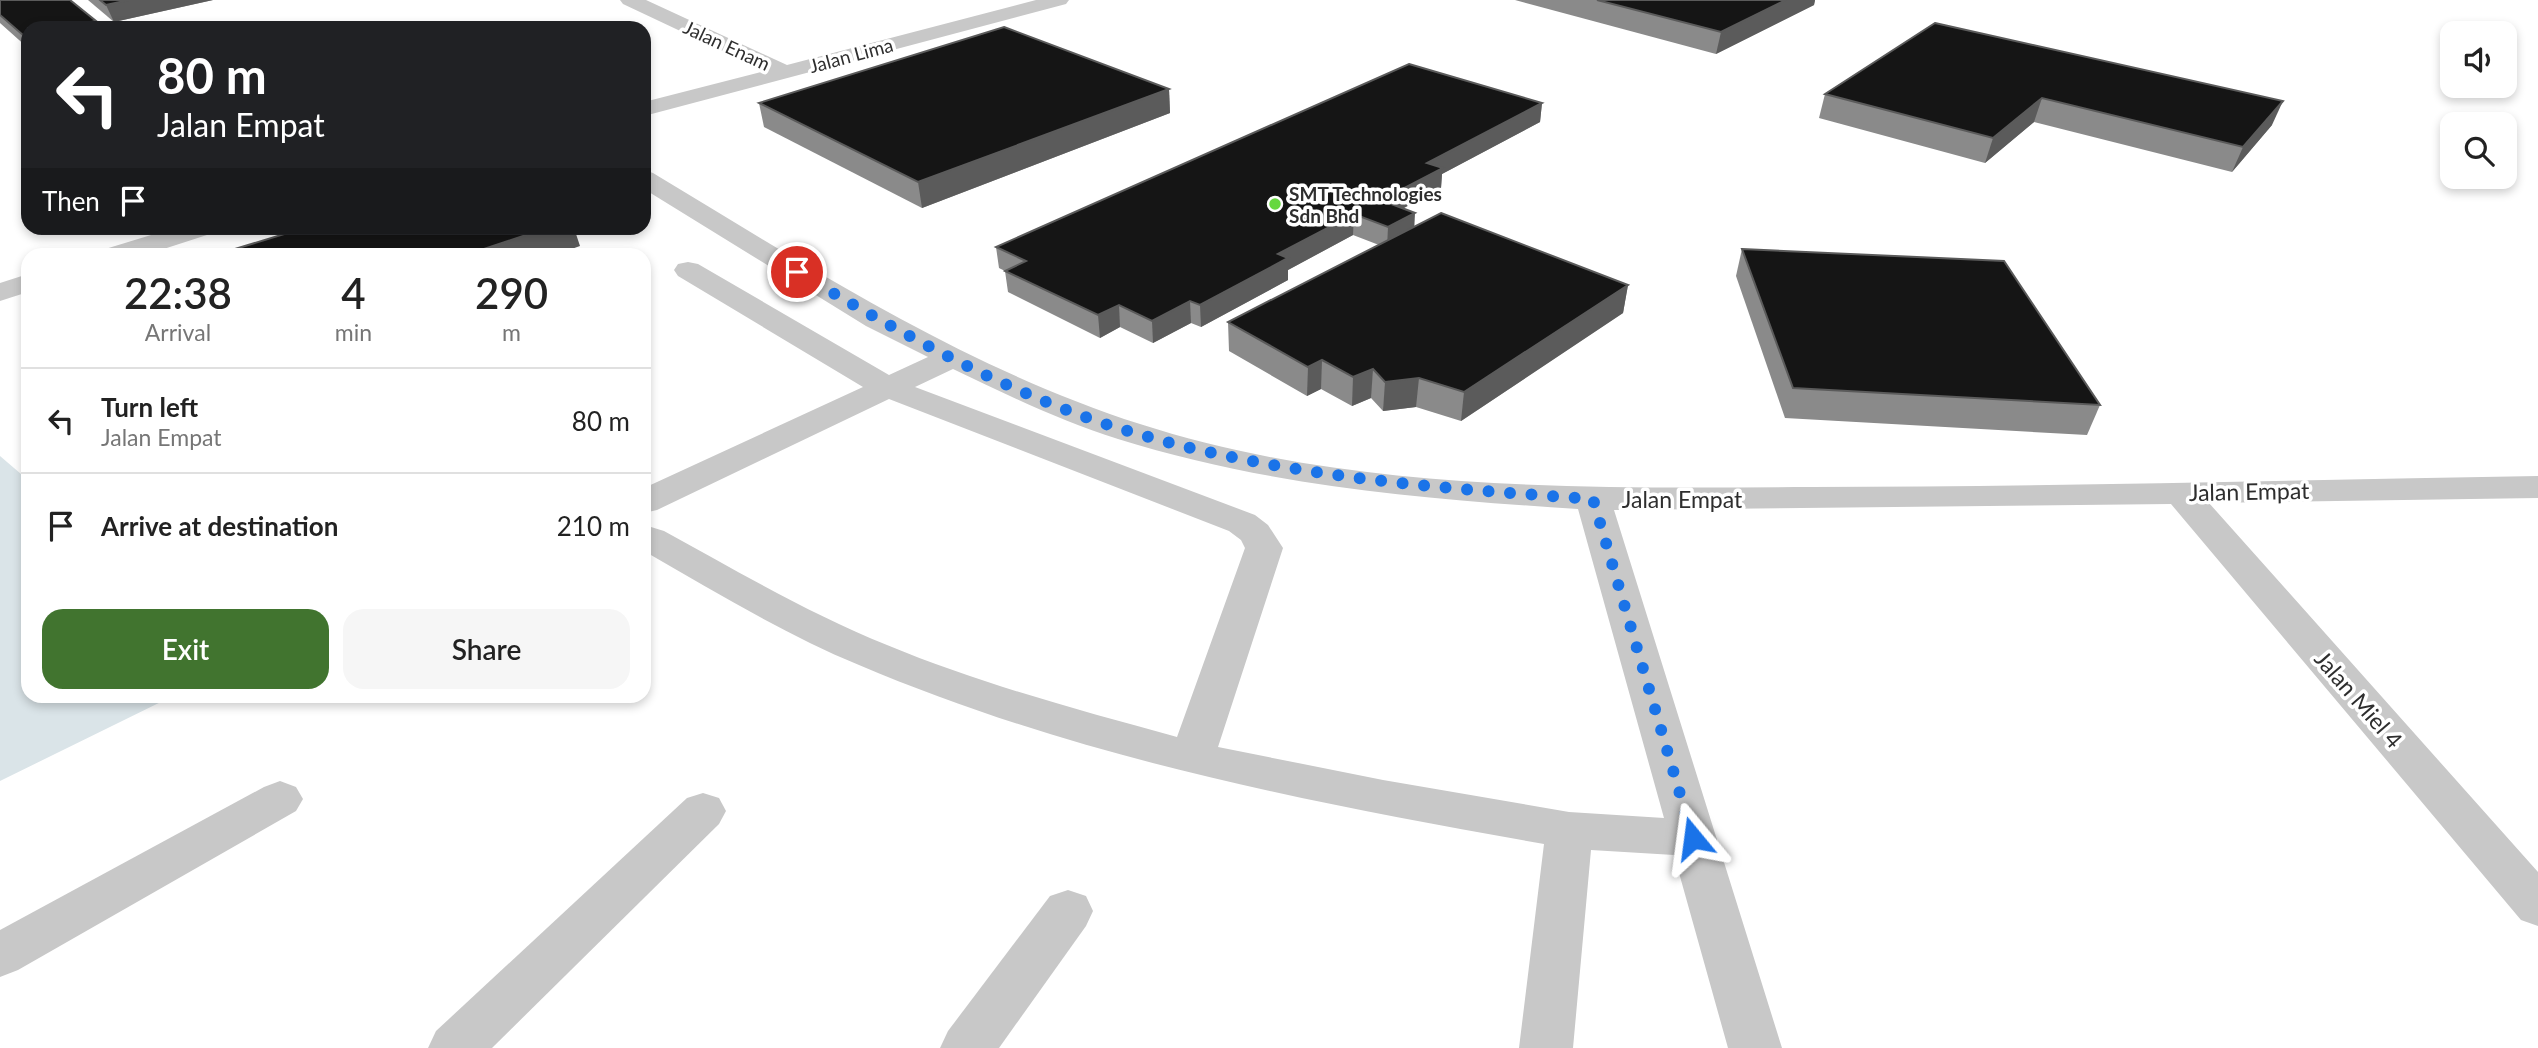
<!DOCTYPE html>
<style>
:root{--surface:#fff;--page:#f6f6f6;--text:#222;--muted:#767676;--line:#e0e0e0;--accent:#41742f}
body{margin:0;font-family:Lato,sans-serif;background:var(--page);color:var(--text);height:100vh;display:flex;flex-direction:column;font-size:26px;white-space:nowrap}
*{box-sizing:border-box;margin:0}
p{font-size:23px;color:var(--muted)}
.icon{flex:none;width:38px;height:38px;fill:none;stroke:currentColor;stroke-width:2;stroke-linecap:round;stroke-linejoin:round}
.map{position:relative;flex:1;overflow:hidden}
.details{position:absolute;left:21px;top:248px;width:630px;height:455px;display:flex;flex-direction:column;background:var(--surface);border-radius:21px;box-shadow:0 4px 10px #0003}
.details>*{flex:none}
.top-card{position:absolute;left:21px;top:21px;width:630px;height:214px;border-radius:21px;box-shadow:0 4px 10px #0003;background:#202124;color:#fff;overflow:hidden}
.fabs{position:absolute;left:2440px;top:21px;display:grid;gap:14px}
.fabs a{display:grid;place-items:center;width:77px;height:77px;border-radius:14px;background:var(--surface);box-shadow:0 4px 10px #0003;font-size:35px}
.pin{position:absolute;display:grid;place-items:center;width:60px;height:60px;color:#fff;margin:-30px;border:4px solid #fff;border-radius:50%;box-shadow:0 2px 7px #0007}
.me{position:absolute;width:77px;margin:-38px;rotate:344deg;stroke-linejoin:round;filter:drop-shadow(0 0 5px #0008)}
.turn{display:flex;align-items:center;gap:24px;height:147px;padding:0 21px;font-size:32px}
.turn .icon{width:91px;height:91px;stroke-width:2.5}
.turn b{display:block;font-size:49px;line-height:60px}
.then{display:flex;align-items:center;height:66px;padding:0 21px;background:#0003;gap:14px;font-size:26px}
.eta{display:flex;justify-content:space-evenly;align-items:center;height:119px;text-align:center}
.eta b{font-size:42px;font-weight:600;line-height:49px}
.cta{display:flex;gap:14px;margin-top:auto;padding:14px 21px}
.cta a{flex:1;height:80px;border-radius:21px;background:var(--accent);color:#fff;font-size:28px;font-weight:600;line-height:80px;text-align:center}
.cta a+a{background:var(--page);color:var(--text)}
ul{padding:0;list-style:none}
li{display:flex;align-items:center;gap:21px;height:105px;padding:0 21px;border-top:2px solid var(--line)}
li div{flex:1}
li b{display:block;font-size:26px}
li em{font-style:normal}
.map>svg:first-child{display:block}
.green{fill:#dae4e8}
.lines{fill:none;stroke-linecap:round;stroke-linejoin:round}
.minor{fill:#c8c8c8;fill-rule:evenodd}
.wall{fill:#8a8a8a}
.shaded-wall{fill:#5b5b5b}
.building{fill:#151515;stroke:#5b5b5b;stroke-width:2}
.route{stroke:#1a73e8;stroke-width:12;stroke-dasharray:0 21.6}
.poi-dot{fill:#66d83e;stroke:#fff;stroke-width:2.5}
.labels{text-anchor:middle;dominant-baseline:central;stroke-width:7;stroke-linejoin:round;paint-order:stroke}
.far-street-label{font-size:19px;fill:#2e2e2e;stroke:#fff}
.far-poi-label{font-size:19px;font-weight:bold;fill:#2e2e2e;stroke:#fff;text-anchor:start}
.street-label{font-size:23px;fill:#2e2e2e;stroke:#fff}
</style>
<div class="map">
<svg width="2538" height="1048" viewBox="0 0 2538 1048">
<rect width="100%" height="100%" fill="#fff"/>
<polygon class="green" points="0,456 28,480 28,696 171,697 0,781"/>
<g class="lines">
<g class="minor">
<polygon points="620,0 646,0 787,65 1036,0 1069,0 1066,4 644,116 644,102 765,71 623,4"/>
<path d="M644,170l9,3c156,94 312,195 487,251 214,69 450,64 672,63 242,0 484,-7 726,-11v22l-329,5 329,369v54l-17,-6 -350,-416 -557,6 168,538h-54l-54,-193 -83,-5 -18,198h-54l25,-204c-233,-41 -466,-86 -685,-179 -75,-31 -145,-74 -215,-114v-22l7,-2 13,4c73,40 146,83 223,114 94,39 192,65 290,92l68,-189 -4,-8 -12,-9 -340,-132 -232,111 -13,3v-25l219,-101 -185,-111 -4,-6 4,-6 10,-2 10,2 191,111 39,-18 -62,-31 -222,-137zM953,369c54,26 108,52 165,70 150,47 305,60 460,70l86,309 -95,-6 -186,-32 -165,-33 65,-199 -15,-23 -13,-10 -340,-128z"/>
<polygon points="174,228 213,228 210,234 142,256 98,256 102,250"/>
<polygon points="28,274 28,292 0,301 0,283"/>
<polygon points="280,781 296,787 303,799 296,811 18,970 0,977 0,930 264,787"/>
<polygon points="703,793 719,798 726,811 719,824 492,1048 428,1048 436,1031 687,798"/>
<polygon points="1068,890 1086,896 1093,911 1086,926 999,1048 940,1048 948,1031 1050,896"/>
</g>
</g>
<g class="wall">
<polygon points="0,0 96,21 100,28 28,28 28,48 0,23"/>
<polygon points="88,0 213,0 114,22"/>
<polygon points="1515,0 1815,0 1814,5 1716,54"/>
<polygon points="1935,23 2272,125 2232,172 2034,122 1985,163 1819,118 1825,94"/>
<polygon points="1169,89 1170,113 922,208 764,127 759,103"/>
<polygon points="1542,103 1540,122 1442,174 1441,188 1403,208 1414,227 1628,285 1623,313 1461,421 1416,407 1383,411 1371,398 1352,406 1321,389 1307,396 1229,351 1228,322 1379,245 1353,235 1288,270 1288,280 1201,327 1191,323 1153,343 1120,327 1100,338 1008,292 1005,271 999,268 996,247"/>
<polygon points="1742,249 2100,405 2087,435 1785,418 1736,276"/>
</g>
<g class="shaded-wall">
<polygon points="129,0 213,0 114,22 106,5"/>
<polygon points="1786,0 1815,0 1814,5 1716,54 1721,32"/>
<polygon points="96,21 100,28 63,28"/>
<polygon points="1169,89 1170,113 922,208 918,182"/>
<polygon points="2042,98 2034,122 1985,163 1993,138"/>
<polygon points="2283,101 2272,125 2232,172 2243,147"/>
<polygon points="1542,103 1540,122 1442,174 1441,188 1380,221 1381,200 1427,163"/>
<polygon points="1415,213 1414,234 1387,248 1388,227"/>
<polygon points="1354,214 1353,235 1288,270 1288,280 1201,327 1200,305 1278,254"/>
<polygon points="547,228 574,228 580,246 552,256 463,256"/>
<polygon points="1628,285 1623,313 1461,421 1464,392"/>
<polygon points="1190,301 1191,323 1153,343 1152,321"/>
<polygon points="1119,305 1120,327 1100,338 1098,315"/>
<polygon points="1322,360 1321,389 1307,396 1308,367"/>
<polygon points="1373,369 1371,398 1352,406 1353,377"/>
<polygon points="1419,378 1416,407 1383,411 1385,382"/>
</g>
<g class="building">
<polygon points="0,0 70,0 96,21 63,28 28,28 28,35 24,36 0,15"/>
<polygon points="100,0 129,0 106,5"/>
<polygon points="1597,0 1786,0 1721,32"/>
<polygon points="1935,23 2283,101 2243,147 2042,98 1993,138 1825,94"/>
<polygon points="331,25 337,28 317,28"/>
<polygon points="1004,27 1169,89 918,182 759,103"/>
<polygon points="1409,64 1542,103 1427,163 1443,168 1381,200 1415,213 1388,227 1354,214 1278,254 1288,258 1200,305 1190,301 1152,321 1119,305 1098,315 1005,271 1026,261 996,247"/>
<polygon points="1441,213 1628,285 1464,392 1419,378 1385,382 1373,369 1353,377 1322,360 1308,367 1228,322"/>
<polygon points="304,228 547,228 463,256 212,256"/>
<polygon points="1742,249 2004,261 2100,405 1793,388"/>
</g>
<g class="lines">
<path class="route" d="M797,272c104,61 218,126 334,160 153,45 305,56 462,67l100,339"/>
</g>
<circle class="poi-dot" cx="1275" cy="204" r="7"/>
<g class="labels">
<g class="far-street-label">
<text transform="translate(727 45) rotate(25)">Jalan Enam</text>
<text transform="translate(851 55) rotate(-15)">Jalan Lima</text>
</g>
<g class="far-poi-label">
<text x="1289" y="193">SMT Technologies<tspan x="1289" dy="22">Sdn Bhd</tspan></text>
</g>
<g class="street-label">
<text transform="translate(2249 491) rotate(-1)">Jalan Empat</text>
<text x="1682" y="499">Jalan Empat</text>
<text transform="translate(2359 699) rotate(49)">Jalan Miel 4</text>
</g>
</g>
</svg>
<div class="fabs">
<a><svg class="icon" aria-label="sound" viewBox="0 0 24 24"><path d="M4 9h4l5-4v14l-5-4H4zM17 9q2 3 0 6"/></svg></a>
<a><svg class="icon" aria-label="search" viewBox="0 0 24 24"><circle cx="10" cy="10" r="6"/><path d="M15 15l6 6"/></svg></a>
</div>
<div class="pin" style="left:797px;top:272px;background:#d93025"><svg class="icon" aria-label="arrive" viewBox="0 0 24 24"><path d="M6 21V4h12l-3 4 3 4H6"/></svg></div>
<svg class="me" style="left:1693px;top:838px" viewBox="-20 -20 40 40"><path d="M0-17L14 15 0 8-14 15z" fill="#1a73e8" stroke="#fff" stroke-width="4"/></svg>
<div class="top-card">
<div class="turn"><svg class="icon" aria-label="left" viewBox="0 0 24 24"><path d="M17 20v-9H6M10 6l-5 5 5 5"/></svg><div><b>80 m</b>Jalan Empat</div></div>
<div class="then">Then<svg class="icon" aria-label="arrive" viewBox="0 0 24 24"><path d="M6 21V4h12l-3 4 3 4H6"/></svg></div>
</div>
<section class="details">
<div class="eta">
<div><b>22:38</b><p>Arrival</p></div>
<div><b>4</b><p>min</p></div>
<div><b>290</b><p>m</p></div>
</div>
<ul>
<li><svg class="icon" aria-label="left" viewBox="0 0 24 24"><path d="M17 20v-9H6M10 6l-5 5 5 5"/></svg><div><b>Turn left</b><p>Jalan Empat</p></div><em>80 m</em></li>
<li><svg class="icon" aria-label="arrive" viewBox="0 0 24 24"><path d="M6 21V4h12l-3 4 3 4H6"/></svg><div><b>Arrive at destination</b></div><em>210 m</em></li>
</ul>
<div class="cta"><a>Exit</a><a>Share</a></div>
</section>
</div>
